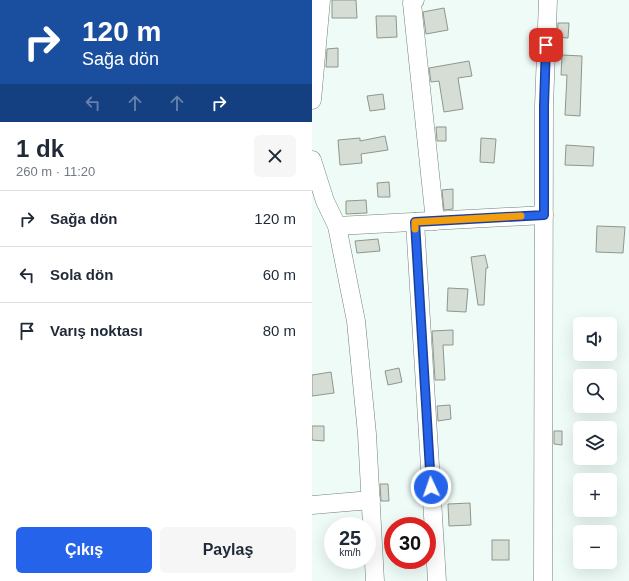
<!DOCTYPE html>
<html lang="tr">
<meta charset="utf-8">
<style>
:root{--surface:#fff;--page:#f6f6f7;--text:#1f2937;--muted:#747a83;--line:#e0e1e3;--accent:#2563eb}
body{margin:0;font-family:Helvetica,sans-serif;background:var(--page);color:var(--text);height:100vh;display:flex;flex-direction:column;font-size:15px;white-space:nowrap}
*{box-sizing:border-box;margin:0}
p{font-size:13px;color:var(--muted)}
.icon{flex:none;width:22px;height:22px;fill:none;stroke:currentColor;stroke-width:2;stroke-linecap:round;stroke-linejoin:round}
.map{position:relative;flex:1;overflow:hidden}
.side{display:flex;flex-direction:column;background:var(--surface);width:312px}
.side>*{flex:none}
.banner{background:#1a4fa0;color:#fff;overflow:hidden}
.controls{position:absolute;left:261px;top:317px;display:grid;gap:8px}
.controls a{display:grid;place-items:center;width:44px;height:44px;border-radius:6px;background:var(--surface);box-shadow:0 4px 16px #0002;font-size:20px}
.speed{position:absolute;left:12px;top:517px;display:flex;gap:8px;font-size:20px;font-weight:700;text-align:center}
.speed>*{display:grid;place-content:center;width:52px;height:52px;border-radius:50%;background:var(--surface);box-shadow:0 4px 16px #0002;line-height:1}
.speed small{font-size:10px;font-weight:400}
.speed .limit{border:6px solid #d22;background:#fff;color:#111}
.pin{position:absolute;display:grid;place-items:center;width:34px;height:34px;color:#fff;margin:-17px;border-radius:8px;box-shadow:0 2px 6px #0006}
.me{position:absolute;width:44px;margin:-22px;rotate:357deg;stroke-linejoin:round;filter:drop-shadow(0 0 3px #0008)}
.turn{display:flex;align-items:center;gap:14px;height:84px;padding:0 16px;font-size:18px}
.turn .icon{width:52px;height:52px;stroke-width:2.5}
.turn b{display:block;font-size:28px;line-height:34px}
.lanes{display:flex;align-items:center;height:38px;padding:0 16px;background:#0003;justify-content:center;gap:20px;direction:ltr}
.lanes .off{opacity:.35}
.round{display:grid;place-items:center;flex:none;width:42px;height:42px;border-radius:6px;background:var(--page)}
.head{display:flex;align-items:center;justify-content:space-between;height:68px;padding:0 16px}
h1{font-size:24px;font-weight:700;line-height:30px}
.button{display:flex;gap:8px;margin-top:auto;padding:8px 16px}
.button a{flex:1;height:46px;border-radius:6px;background:var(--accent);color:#fff;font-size:16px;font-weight:700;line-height:46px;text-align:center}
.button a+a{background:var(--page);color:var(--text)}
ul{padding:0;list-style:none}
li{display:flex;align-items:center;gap:12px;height:56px;padding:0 16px;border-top:1px solid var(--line)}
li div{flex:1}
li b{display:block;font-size:15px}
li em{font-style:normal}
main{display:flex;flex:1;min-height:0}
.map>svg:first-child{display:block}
.building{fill:#d5ddd4;stroke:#8f968e}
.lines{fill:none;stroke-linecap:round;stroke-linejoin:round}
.minor-casing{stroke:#74807c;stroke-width:19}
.minor{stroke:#fff;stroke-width:18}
.route-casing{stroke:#184099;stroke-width:10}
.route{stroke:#2563eb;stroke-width:7}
.slow{stroke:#f59e0b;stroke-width:7}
</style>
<main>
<section class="side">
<div class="banner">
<div class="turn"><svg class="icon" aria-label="right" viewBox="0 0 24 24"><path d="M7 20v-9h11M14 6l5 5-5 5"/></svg><div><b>120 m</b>Sağa dön</div></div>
<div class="lanes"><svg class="icon off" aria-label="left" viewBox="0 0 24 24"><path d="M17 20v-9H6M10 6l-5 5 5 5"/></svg><svg class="icon off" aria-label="ahead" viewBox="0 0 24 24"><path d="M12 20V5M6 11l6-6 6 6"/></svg><svg class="icon off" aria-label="ahead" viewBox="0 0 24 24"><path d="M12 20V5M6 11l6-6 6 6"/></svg><svg class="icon" aria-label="right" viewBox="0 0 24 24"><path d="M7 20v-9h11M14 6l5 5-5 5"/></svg></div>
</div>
<div class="head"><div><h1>1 dk</h1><p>260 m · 11:20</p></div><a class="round"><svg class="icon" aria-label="close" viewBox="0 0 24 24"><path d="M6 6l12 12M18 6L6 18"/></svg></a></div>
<ul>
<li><svg class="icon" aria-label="right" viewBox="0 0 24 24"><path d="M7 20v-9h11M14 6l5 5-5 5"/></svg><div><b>Sağa dön</b></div><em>120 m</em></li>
<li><svg class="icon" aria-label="left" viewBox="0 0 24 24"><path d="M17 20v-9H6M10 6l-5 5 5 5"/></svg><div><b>Sola dön</b></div><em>60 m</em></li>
<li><svg class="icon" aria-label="arrive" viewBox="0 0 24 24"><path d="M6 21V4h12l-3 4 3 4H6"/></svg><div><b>Varış noktası</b></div><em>80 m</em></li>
</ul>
<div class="button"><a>Çıkış</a><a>Paylaş</a></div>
</section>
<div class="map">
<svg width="317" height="581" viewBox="0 0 317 581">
<rect width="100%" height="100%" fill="#eefbf6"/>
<g class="building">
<polygon points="20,0 44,0 45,18 20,18"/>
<polygon points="132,8 136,30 114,34 111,12"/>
<polygon points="64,16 84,16 85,37 65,38"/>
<polygon points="246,23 257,23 256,38 245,37"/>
<polygon points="26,48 26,67 14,67 15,49"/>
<polygon points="250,55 270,56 268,116 253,115 255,75 249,75"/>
<polygon points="157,61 160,76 146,78 151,109 132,112 127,81 119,82 117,68"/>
<polygon points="71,94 73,109 58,111 55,96"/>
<polygon points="124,127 134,127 134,141 125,141"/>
<polygon points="73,136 76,150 49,154 50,163 28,165 26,140 48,138 48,141"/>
<polygon points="169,138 184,139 182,163 168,162"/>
<polygon points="254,145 282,147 281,166 253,165"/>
<polygon points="77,182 78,197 66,197 65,183"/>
<polygon points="141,189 141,209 132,210 130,190"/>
<polygon points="54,200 55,213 34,214 34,201"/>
<polygon points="285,226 313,227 311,253 284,252"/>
<polygon points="66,239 68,251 45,253 43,241"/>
<polygon points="173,255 176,268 174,268 172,305 166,305 159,257"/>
<polygon points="136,288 156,289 154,312 135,311"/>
<polygon points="141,330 141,345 131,345 133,380 123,380 120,331"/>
<polygon points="87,368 90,382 76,385 73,371"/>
<polygon points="19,372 22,393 0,396 0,375"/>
<polygon points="138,405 139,419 126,421 125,406"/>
<polygon points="0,426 12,426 12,441 0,440"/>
<polygon points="242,431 250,431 250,445 242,444"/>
<polygon points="68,484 76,484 77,501 69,501"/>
<polygon points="158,503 159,525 137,526 136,504"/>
<rect x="180" y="540" width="17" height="20"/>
</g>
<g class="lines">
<defs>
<g id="minor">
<polyline points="103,0 100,3 123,221"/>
<polyline points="0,100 9,0"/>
<polyline points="0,160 13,201 25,226 44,321 55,434 63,581"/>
<polyline points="103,222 125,581"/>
<polyline points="25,226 232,215"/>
<polyline points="0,505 59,500"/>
<polyline points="231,581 232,106 236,0"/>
</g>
</defs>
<use href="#minor" class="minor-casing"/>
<use href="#minor" class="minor"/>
</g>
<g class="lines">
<defs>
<polyline id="route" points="119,487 103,222 232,215 232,106 234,45"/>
</defs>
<use href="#route" class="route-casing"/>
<use href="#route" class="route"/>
<polyline class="slow" points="103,229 103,222 209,216"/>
</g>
</svg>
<div class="controls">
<a><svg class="icon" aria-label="sound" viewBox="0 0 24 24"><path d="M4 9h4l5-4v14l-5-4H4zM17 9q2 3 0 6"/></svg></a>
<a><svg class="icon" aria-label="search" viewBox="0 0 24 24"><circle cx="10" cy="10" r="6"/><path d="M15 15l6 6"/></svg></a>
<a><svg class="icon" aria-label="layers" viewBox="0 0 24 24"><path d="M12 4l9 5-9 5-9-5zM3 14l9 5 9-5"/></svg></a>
<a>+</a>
<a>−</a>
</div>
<div class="speed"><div>25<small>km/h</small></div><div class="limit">30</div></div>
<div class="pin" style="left:234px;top:45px;background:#d93025"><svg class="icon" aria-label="arrive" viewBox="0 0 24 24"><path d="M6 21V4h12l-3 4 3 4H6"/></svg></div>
<svg class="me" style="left:119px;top:487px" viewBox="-20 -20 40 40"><circle r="17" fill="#2563eb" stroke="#fff" stroke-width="3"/><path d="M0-11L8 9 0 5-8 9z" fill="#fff"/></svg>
</div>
</main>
